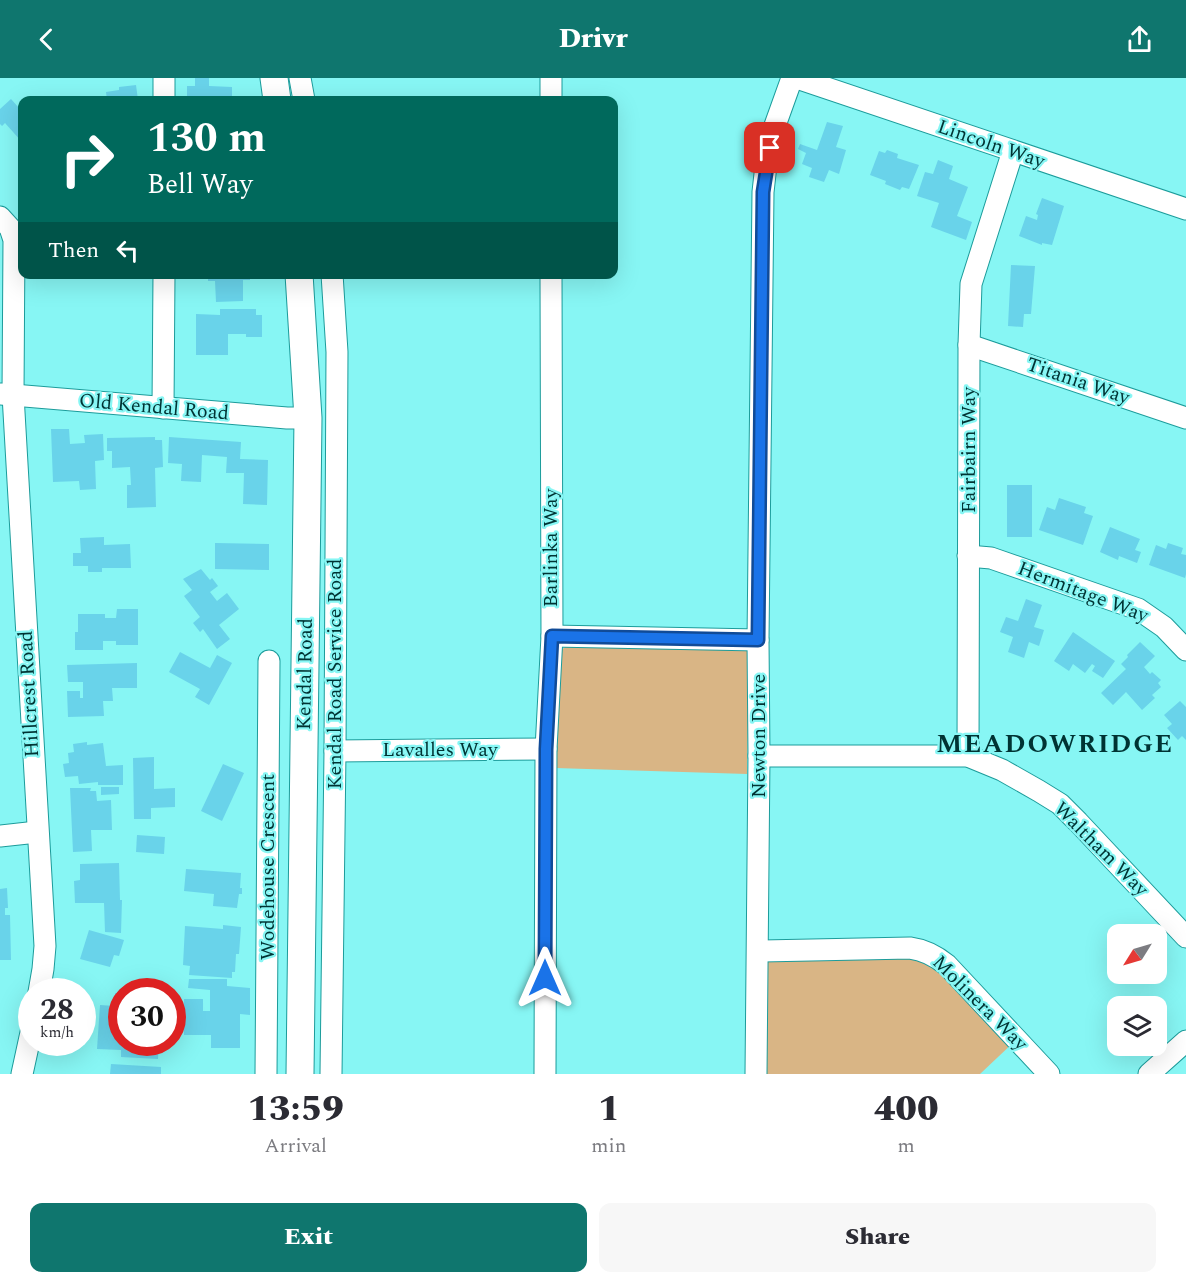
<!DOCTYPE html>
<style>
:root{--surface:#fff;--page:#f7f7f7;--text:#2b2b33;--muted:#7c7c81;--accent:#0f766e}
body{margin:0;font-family:Spectral,serif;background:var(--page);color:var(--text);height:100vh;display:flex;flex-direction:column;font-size:22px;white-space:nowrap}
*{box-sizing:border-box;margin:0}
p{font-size:20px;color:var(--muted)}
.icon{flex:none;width:33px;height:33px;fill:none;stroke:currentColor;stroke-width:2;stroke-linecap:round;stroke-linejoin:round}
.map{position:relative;height:996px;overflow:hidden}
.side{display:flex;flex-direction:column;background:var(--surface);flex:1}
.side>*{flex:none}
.hud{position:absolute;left:18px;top:18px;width:600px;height:183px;border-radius:12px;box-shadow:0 6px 24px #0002;background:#00695c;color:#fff;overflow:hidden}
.needle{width:39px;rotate:233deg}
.tools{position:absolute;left:1107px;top:846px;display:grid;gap:12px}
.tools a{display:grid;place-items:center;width:60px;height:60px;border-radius:12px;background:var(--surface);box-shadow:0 6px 24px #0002;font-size:30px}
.speed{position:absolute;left:18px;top:900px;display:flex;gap:12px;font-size:30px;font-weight:700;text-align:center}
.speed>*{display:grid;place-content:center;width:78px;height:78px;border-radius:50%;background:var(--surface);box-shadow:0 6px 24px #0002;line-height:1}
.speed small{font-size:15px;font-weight:400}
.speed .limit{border:9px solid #d22;background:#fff;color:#111}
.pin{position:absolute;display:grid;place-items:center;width:51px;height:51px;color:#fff;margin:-26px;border-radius:12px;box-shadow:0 3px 9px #0006}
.me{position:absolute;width:66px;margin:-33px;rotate:0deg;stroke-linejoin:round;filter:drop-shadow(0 0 4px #0008)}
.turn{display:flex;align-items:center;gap:21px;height:126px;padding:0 30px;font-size:27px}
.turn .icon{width:78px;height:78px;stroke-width:2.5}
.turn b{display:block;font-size:42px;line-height:51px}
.then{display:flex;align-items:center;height:57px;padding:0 30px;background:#0003;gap:12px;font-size:22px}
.eta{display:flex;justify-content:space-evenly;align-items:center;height:102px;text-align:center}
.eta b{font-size:36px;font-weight:800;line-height:42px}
.primary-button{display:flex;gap:12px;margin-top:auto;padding:12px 30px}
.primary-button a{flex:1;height:69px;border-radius:12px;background:var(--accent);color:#fff;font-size:24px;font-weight:800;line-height:69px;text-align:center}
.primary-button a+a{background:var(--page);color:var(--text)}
header{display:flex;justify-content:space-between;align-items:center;height:78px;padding:0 30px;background:var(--accent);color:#fff;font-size:27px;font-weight:800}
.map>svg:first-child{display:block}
.green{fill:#d9b585}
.building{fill:#69d3ea}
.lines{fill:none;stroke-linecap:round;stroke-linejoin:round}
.minor-casing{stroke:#1c9c9b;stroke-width:23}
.major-casing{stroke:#1c9c9b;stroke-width:29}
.minor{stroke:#fff;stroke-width:21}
.major{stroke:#fff;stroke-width:27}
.route-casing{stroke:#114b97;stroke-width:15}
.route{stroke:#1a73e8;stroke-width:10}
.labels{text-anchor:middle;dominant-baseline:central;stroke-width:4.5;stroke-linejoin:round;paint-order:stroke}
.street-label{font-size:20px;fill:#033;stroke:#87f6f4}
.district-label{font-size:26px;font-weight:bold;letter-spacing:1.5px;fill:#033;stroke:#87f6f4}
</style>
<header><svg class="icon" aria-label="back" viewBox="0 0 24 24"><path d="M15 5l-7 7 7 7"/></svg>Drivr<svg class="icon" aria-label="share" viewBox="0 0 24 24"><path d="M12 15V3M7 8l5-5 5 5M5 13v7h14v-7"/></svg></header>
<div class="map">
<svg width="1186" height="996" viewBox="0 0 1186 996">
<rect width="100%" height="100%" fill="#87f6f4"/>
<g class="green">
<polygon points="575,566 745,569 749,576 747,696 555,690 557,576 565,569"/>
<polygon points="758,874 918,874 1016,962 980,996 756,996"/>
</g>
<g class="building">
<polygon points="195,0 209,0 209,8 232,9 232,21 218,20 218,22 187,22 187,8 195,8"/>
<polygon points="136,7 138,22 107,22 106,14 119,12 119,9"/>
<polygon points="11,21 19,30 22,28 22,64 5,45 2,48 0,46 0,31"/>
<polygon points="827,44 843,48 836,69 846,72 839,96 829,92 824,104 809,99 812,90 802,86 806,75 798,71 800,66 817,72"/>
<polygon points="887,72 898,76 897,80 919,87 909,111 902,109 900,112 885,106 886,103 870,97 879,73 885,75"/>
<polygon points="938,82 953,88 949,101 968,109 957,138 972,144 966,162 931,149 939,125 917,118 925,94 933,96"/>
<polygon points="1042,120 1064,128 1052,167 1042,165 1042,167 1019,158 1026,138 1037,142 1038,137 1036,136"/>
<polygon points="1011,187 1035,188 1031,236 1024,236 1023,249 1008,248"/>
<polygon points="208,196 250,196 250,202 243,202 243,223 216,224 215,203 208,203"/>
<polygon points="220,231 256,231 256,237 262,237 262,259 246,259 246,256 228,256 228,277 196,277 196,236 220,237"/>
<polygon points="51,351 69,351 70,366 85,365 84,357 103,356 104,382 95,383 96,411 80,412 79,403 53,404"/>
<polygon points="155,359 155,362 162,362 163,389 155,390 156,429 127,430 127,407 131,407 130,389 112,390 112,373 107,373 107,360"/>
<polygon points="169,359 241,364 240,381 268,382 267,427 243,426 244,395 226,395 227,379 202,377 201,404 181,403 182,386 168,385"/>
<rect x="1007" y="407" width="25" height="52"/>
<polygon points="1059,420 1086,429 1084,435 1093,438 1083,467 1039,452 1047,429 1055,432"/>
<polygon points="1110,449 1140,461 1135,472 1141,474 1137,485 1119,478 1118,482 1100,474"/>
<polygon points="104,459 104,467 130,466 131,490 102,490 102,494 88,494 88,488 73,488 73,475 81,475 80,460"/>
<polygon points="215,465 269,466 269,492 215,491"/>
<polygon points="1168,465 1183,470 1181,476 1186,477 1186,496 1185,500 1149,487 1156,467 1166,471"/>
<polygon points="201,491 210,502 212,500 218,508 210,514 217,523 227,515 239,531 219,547 230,561 217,571 203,551 200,554 193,545 200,539 184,518 192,512 183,501"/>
<polygon points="1026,521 1042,527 1034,549 1044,552 1039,568 1029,564 1024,580 1008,574 1013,559 1000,554 1006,539 1018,543"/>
<polygon points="117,531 138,531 138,567 116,567 116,563 103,563 103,572 75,572 75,554 78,554 78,536 105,536 105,540 116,540"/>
<polygon points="1073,554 1115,583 1103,600 1092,593 1095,588 1092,586 1085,595 1073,586 1069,593 1054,583"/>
<polygon points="1140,564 1155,578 1144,589 1150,596 1152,594 1161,602 1158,605 1161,609 1152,617 1155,620 1142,632 1126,614 1113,627 1101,615 1126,591 1121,586 1128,579 1127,577"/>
<polygon points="180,574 210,590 217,577 232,585 209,627 195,619 200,611 169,594"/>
<polygon points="137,585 137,610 112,610 113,623 103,623 104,638 68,639 67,613 80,613 80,620 83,620 83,604 68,604 67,587"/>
<polygon points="1180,623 1186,629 1186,662 1182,658 1178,662 1167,650 1172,646 1164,637"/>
<polygon points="87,664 87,667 103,665 106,688 123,687 123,707 98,707 98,704 79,706 78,698 65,699 63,686 69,685 68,675 74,674 73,666"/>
<polygon points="154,679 154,711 175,710 175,729 151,730 151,741 134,741 133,680"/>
<polygon points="223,686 244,695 222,743 201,733"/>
<polygon points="101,709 119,709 119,716 101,717"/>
<polygon points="70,710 91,710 90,713 96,713 97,723 111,722 112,752 91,752 92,773 73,774"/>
<polygon points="137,757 165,759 164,776 136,774"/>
<polygon points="119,785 120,822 122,822 121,855 105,854 104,825 75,825 74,803 80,802 80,786"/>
<polygon points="186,791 241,795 240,810 242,810 242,816 239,816 237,830 213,828 214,816 184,813"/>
<polygon points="7,810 8,830 5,830 5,837 10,837 11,882 0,882 0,811"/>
<polygon points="223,847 241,849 239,876 236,876 235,894 232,894 232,900 189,897 190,888 183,887 185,848 223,851"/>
<polygon points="89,852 124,862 119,878 114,877 110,889 80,881"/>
<polygon points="189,901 227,901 227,908 250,910 250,937 240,936 240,970 211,970 211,957 184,957 184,921 203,921 203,933 210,933 210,912 188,910"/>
<polygon points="115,915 122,915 122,964 159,964 158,981 121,979 121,972 97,971 100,927 115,928"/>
<polygon points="111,986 161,989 161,996 110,996"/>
</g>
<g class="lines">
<defs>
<g id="minor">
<polyline points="164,0 164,22"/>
<polyline points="300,0 304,22"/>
<polyline points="551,0 551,22"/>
<polyline points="797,0 1186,131"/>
<polyline points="0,139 10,150 14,162 13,317 45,868 43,891 39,914"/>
<polyline points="969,267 1186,340"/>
<polyline points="1,316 287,340 308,340"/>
<polyline points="163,330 164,196"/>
<polyline points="968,478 991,480 1138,531 1164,549 1186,572"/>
<polyline points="552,558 758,562"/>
<polyline points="335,673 546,671"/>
<polyline points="759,678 968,678 1002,692 1039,713 1060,726 1078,744 1186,859"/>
<polyline points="968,678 969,267 971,206 1013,73"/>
<polyline points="0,758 37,754"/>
<path d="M758,873l152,-3c15,2 26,8 37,17l102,109"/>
<polyline points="22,996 32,950"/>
<polyline points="266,996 269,583"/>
<polyline points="331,996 335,673 337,274 332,196"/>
<polyline points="545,996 546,671 552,558 551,196"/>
<polyline points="756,996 759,678 758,562 763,114 766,87 773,53 792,0"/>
<polyline points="1149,996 1186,963"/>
</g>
<g id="major">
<polyline points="274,0 277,22"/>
<polyline points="299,196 308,340 300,996"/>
</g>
</defs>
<use href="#minor" class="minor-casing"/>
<use href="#major" class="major-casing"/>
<use href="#minor" class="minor"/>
<use href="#major" class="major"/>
</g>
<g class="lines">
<defs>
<polyline id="route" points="545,900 546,671 552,558 758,562 763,114 770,70"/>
</defs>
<use href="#route" class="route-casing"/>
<use href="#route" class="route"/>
</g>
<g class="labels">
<g class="street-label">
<text transform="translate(991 66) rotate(19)">Lincoln Way</text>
<text transform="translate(1078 303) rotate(19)">Titania Way</text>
<text transform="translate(154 329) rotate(5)">Old Kendal Road</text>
<text transform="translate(969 372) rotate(-90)">Fairbairn Way</text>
<text transform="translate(551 470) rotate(-90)">Barlinka Way</text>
<text transform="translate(1083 514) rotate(21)">Hermitage Way</text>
<text transform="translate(305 596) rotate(-89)">Kendal Road</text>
<text transform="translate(335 596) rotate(-90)">Kendal Road Service Road</text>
<text transform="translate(29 616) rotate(-93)">Hillcrest Road</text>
<text transform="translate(759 658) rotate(-90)">Newton Drive</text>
<text x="440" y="672">Lavalles Way</text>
<text transform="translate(1101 771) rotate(45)">Waltham Way</text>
<text transform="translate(268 789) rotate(-90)">Wodehouse Crescent</text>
<text transform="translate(980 925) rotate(45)">Molinera Way</text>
</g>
<g class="district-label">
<text x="1055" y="666">MEADOWRIDGE</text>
</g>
</g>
</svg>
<div class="tools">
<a><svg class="needle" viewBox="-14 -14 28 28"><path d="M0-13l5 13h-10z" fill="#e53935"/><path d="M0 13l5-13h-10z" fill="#7c7c81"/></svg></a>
<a><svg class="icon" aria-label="layers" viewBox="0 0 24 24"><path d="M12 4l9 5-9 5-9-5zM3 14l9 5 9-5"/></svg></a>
</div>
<div class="speed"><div>28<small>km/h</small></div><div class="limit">30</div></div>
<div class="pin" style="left:770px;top:70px;background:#d93025"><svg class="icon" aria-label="arrive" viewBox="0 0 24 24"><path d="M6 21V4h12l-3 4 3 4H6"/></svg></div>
<svg class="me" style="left:545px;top:900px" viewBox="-20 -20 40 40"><path d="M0-17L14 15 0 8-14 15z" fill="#1a73e8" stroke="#fff" stroke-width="4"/></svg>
<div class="hud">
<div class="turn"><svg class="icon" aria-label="right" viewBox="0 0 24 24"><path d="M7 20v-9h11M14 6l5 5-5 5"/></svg><div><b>130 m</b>Bell Way</div></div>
<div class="then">Then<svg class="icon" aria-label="left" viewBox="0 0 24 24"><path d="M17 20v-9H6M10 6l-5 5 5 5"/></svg></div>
</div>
</div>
<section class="side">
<div class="eta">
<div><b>13:59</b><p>Arrival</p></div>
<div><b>1</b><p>min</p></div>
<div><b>400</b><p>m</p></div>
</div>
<div class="primary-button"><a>Exit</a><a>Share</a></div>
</section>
